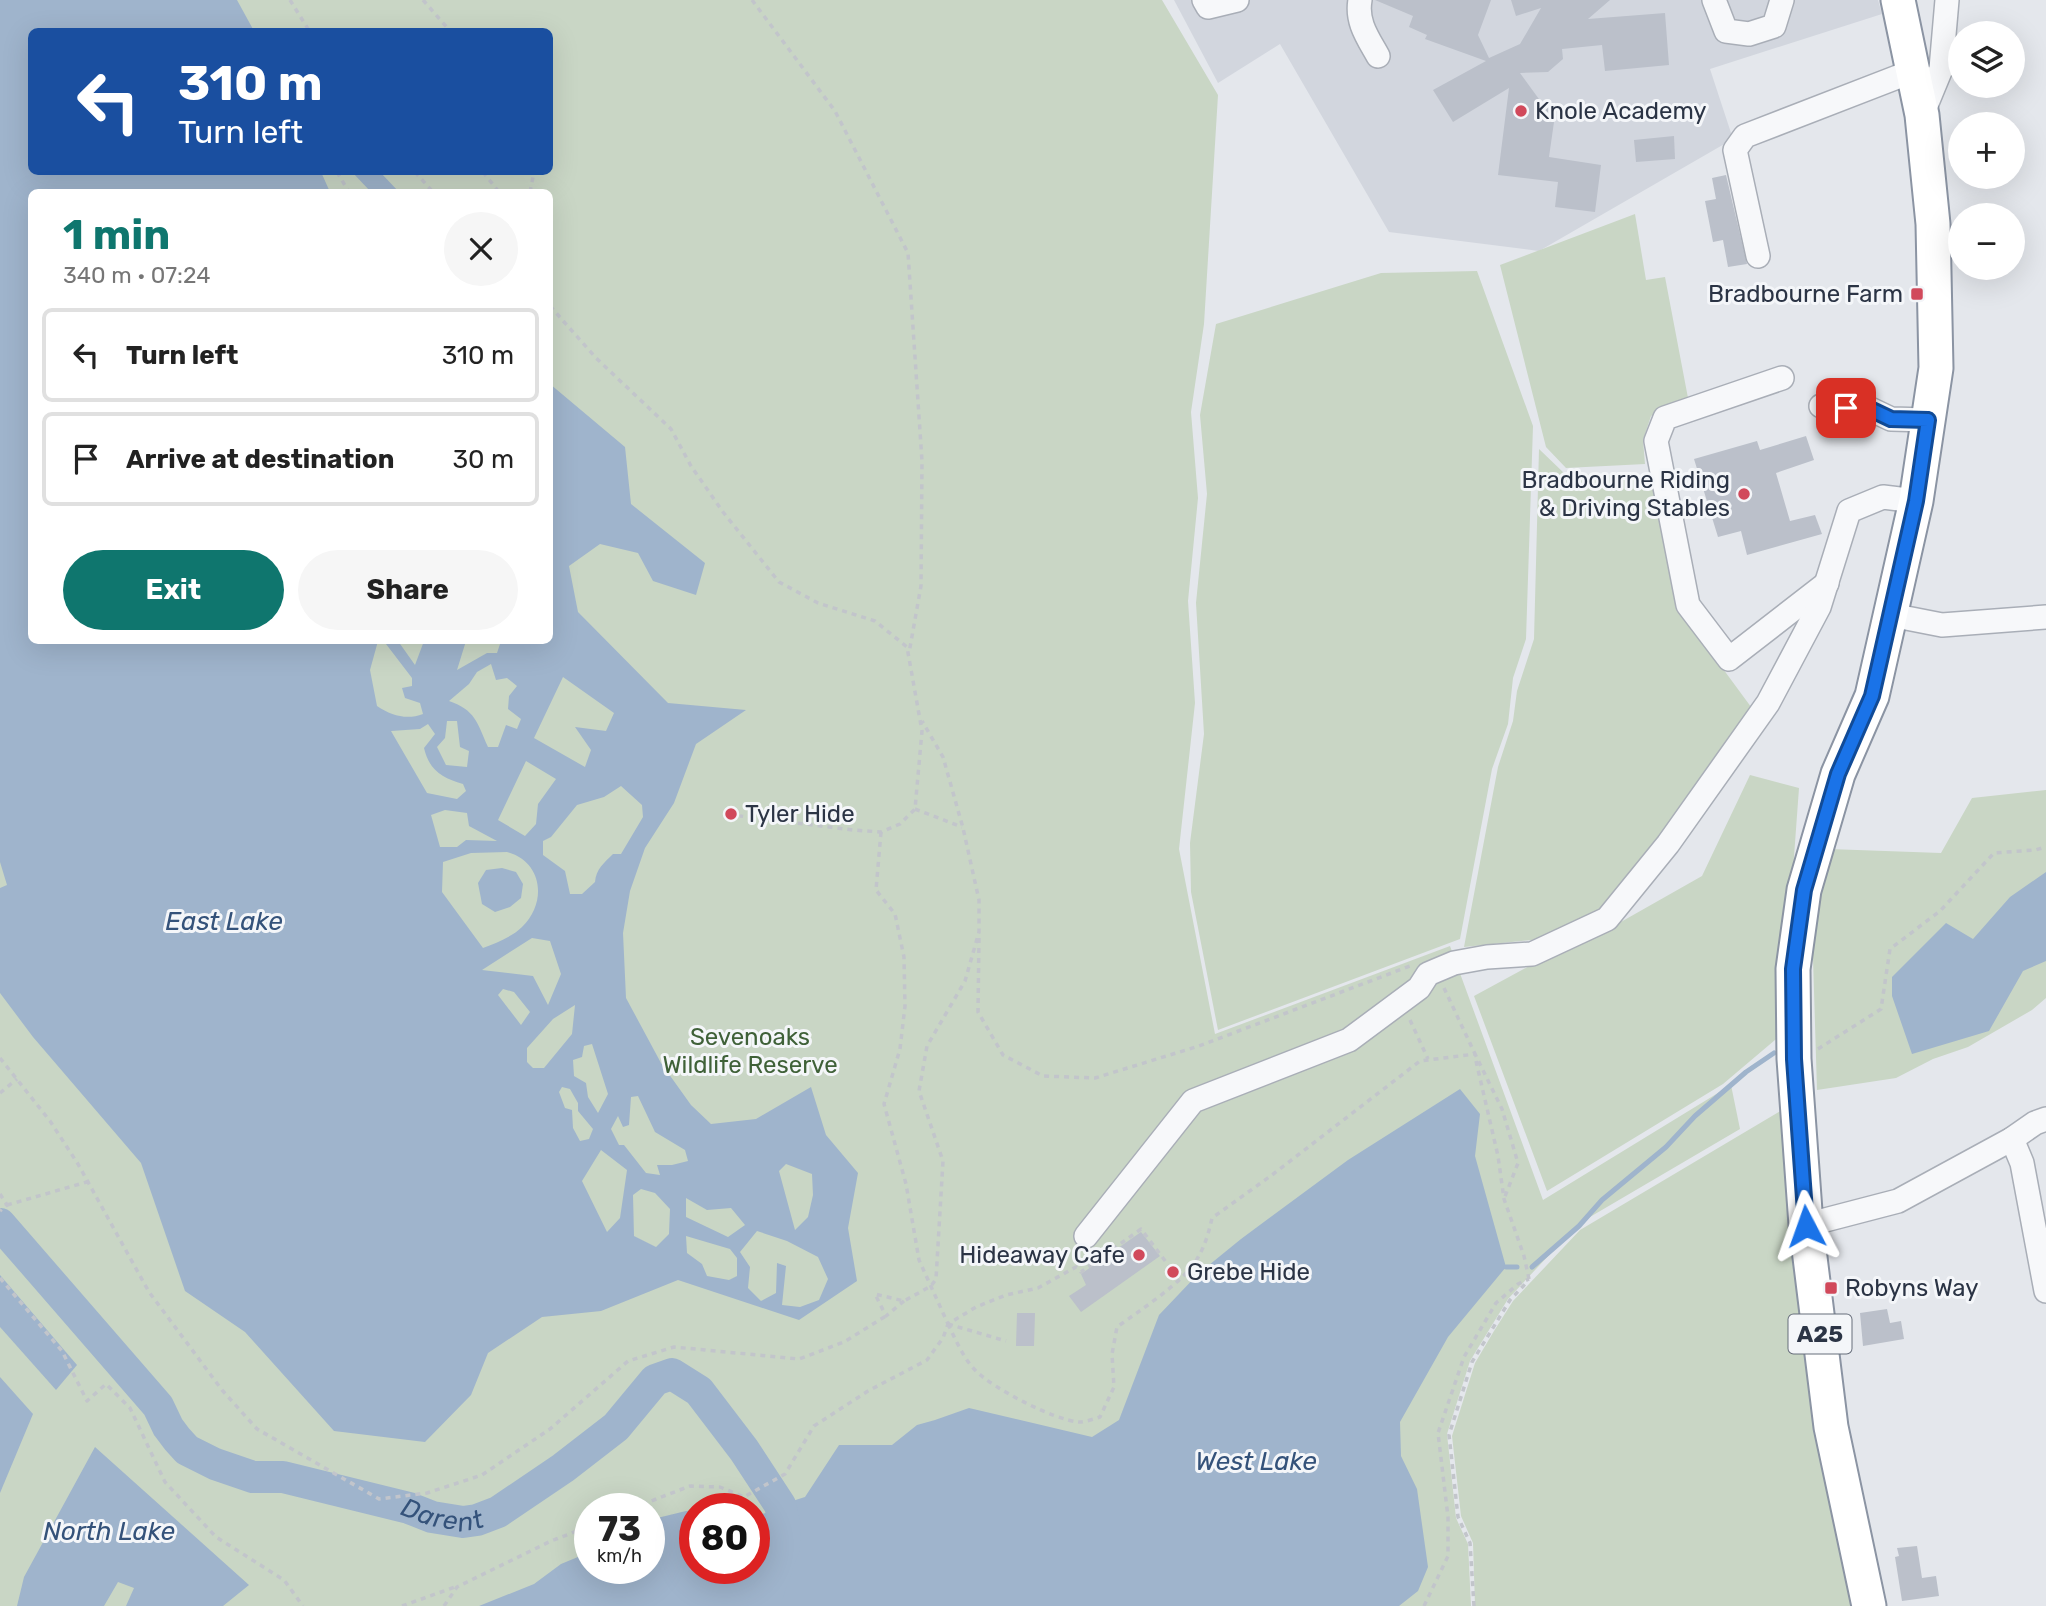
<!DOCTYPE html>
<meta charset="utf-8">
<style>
:root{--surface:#fff;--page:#f6f6f6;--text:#222;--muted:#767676;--line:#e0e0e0;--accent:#0f766e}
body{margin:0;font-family:Rubik,sans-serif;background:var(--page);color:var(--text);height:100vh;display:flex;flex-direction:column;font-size:26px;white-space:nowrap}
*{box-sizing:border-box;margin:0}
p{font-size:23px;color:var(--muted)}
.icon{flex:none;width:38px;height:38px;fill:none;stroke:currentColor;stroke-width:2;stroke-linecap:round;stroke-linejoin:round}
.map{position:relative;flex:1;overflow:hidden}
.panel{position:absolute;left:28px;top:189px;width:525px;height:455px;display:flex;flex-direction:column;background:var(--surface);border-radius:10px;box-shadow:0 7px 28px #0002}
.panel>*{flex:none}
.hud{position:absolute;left:28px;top:28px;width:525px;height:147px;border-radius:10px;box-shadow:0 7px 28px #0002;background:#1a4fa0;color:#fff;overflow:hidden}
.tools{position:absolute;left:1948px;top:21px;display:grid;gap:14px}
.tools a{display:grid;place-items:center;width:77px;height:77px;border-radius:50%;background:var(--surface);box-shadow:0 7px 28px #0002;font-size:35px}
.speed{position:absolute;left:574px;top:1493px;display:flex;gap:14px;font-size:35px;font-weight:700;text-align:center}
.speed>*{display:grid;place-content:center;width:91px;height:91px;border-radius:50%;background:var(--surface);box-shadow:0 7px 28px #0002;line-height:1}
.speed small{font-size:18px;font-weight:400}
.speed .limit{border:10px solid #d22;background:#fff;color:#111}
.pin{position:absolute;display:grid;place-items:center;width:60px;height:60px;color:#fff;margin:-30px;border-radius:14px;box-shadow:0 4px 10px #0006}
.me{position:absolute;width:77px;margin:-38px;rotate:356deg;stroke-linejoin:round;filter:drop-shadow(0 0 5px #0008)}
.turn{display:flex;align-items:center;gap:24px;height:147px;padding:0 35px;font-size:32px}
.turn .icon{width:91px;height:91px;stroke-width:2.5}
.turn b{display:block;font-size:49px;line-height:60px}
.round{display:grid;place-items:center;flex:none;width:74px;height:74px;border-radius:37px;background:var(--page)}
.head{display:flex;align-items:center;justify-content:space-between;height:119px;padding:0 35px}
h1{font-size:42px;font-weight:700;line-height:52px;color:var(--accent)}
.button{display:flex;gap:14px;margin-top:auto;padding:14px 35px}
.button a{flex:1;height:80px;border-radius:42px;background:var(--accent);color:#fff;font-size:28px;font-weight:700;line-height:80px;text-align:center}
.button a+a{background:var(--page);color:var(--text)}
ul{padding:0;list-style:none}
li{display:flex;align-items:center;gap:21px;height:94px;margin:0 14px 10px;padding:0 21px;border:4px solid var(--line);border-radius:10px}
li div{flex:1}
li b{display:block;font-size:26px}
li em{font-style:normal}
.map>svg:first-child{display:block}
.built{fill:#d2d6de}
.green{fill:#c9d6c5;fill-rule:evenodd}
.water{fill:#9fb4cc;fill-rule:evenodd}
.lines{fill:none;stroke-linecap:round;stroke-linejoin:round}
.stream{stroke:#9fb4cc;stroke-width:5}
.river{stroke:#9fb4cc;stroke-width:32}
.building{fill:#bbc0ca}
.minor-casing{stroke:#a9aeb7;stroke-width:26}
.highway-casing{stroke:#8b94a3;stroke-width:37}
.path{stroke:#c2c5cb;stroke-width:3.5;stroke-dasharray:5 5;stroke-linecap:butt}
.minor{stroke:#f7f8fa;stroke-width:23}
.highway{stroke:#fff;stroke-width:33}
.route-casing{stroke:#114b97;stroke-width:18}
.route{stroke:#1a73e8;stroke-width:12}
.poi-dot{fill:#d1495b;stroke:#f4f6f9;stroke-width:2.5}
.labels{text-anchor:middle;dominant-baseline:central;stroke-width:6;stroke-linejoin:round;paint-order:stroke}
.shield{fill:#f4f6f9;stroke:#676e7b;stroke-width:2}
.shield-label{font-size:23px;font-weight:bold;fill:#2b3445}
.poi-label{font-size:24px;fill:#2b3445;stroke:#f4f6f9;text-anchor:start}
.park-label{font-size:24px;fill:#3f6138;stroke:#f4f6f9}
.water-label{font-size:26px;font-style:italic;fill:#34527a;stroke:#f4f6f9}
</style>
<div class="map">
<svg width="2046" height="1606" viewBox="0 0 2046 1606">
<rect width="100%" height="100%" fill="#e4e7ec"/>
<polygon class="built" points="1174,0 1878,0 1882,14 1710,69 1733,139 1539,251 1389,232 1280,44 1218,83"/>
<g class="green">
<path d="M0,0h1162l56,95 -14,229 -13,88 7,86 -10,103 7,102 -16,146 36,185 235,-88 93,254 188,-115 9,44 -162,95 -70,75 -38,62 -23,73 9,84 12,26 3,62h-1471zM32,32h518v140h-518zM32,192h518v448h-518zM590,1508h59v60h-59zM695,1508h59v60h-59z"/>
<polygon points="1635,214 1646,280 1665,277 1688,398 1651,416 1643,440 1645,464 1566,468 1546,447 1500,265"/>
<polygon points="1477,271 1533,426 1526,639 1513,678 1508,724 1492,769 1460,939 1218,1030 1191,892 1190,843 1204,734 1196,603 1207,494 1200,415 1216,324 1381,273"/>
<polygon points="1539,449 1565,474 1651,476 1679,609 1754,711 1665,837 1603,911 1532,940 1464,947 1498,767 1513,721 1517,691 1534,639"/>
<polygon points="1750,775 1799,788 1781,1035 1723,1084 1547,1191 1474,996 1533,964 1612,927 1702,876"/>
<polygon points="2046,790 2046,998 2032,1010 1968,1047 1933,1059 1896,1078 1817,1090 1811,892 1829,849 1941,853 1972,798"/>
<polygon points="1784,1109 1856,1606 1475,1606 1473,1543 1461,1516 1452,1436 1475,1363 1494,1331 1513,1301 1580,1230"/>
</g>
<g class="water">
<path d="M0,0h237l17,31 -222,1v140h289l9,20h-298v448l346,1 -8,29 7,36c15,10 30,14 46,8l-3,-11 -15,-5 -3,-10 10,-2v-8l-26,-34v-3h12l17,24 9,-24h42l-9,29 30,-17h10l4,-12 49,-1v-256l75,63 6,57 74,59 -9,32 -43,-14 -15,-28 -38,-9 -31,22 9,46 90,91 78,7 -50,34 -22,59 -29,45 -15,43 -7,42 3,65 35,65 30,42 20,19 45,-5 55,-32 15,48 32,38 -10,55 9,53 -58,39 -121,-40 -77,31 -59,6 -54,36 -17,42 -46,47 -91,-11 -89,-99 -60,-41 -44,-128 -108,-126 -33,-44v-105l7,-3 -7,-23zM491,664l5,16 11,-2 10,8 -8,10 -1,13 13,10 -4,10 -11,-4 -8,22h-10c-11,-25 -13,-37 -39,-46l20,-17 8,-12zM563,677l51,36 -8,18 -31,-4 16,23 -6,17 -51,-29zM447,721h10l3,26 9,4 -2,16 -21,-2 -9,-18 8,-9zM428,724l7,10 -11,14c5,22 18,30 39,36l3,7 -9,8 -30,-6 -36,-62 29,-2zM526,761l30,18 -18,25 -2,20 -11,12 -27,-16zM621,786l21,19 1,12 -22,37h-8c-9,9 -17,15 -18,28l-13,12h-12l-5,-23 -22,-16v-14l8,-4 26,-32 27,-8zM445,810l22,3 2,13 28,15 -31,-1 -9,7h-17l-9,-32zM507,852c35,9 41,50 15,75 -10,10 -26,16 -39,21l-41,-56 1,-30 28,-9zM532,938l18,3 11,33 -13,31 -15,-29 -51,-6zM503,989l11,3 16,20 -9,13 -23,-30zM575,1005l-3,29 -28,34h-11l-6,-6v-14l26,-29zM592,1044l16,50 -10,19 -10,-16 -2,-14 -12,-7 -1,-16 9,-3 2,-11zM562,1087l8,2 8,14v8l15,18 -4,10 -9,2 -7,-13 -1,-18 -7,-2 -6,-16zM638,1096l17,36 30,18 3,11 -16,4h-15l3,10 -14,-2 -22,-28h-5l-8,-16 7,-13 5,11 6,-2 2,-28zM601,1150l26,20 -7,48 -13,14 -25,-51zM786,1164l26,10 1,21 -5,22 -13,13 -16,-59zM641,1189l14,4 15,16 -1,25 -13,13 -22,-11 -1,-41zM686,1198l21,12 24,-2 14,17 -17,12 -42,-20zM757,1231l30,10 31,16 10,22 -9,21 -19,7 -18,-2 4,-39 -9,-3 -1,30 -15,8 -13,-13 2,-21 -10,-15zM686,1236l44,13 7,9v18l-8,4 -22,-4 -5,-12 -15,-11z"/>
<polygon points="352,172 380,172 399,192 371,192"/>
<polygon points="502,868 516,872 523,884 521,898 510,907 495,912 482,904 478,883 486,870"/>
<polygon points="2046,872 2046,961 2023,971 1989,1031 1912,1054 1892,996 1892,977 1946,923 1973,939 2010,897"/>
<polygon points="1460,1089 1480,1114 1475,1156 1506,1267 1448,1337 1400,1422 1401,1456 1417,1489 1428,1567 1418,1591 1399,1606 479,1606 534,1584 561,1564 590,1552 590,1568 649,1568 649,1520 686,1511 695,1512 695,1568 754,1568 754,1516 773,1511 786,1503 805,1497 839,1445 892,1445 917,1425 935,1420 969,1408 1092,1437 1119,1420 1159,1315 1198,1274 1241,1239 1348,1160"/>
<polygon points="0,1275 77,1365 56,1390 0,1327"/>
<polygon points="0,1377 33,1414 0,1493"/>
<polygon points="95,1447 249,1585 223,1606 126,1606 134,1588 118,1582 104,1606 17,1606 24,1577"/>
</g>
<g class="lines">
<g class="stream">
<polyline points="1506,1267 1517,1267"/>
<polyline points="1532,1267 1579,1226 1602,1200 1666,1147 1695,1116 1746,1072 1774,1053"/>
</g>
<path class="river" id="s1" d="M0,1224l158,182 10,21 9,12 10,11 28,14 38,13h30l126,31 23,9 31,5 14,-2 21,-8 65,-44 53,-41 39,-47 17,-6 27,17 45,59 36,55 5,21 -1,20 -21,60"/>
</g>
<g class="building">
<polygon points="1375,0 1491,0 1478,35 1489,58 1520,44 1541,8 1516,16 1511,0 1610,0 1588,19 1665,13 1669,65 1605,71 1602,45 1562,49 1563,59 1548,72 1520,73 1544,106 1556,108 1549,157 1601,165 1595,212 1555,207 1558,182 1498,175 1509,88 1453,122 1433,90 1486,61 1425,39 1427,35 1409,27 1413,16"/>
<polygon points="1674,136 1675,159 1636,162 1634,140"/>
<polygon points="1726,175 1747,264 1728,267 1723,240 1713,242 1705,201 1716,199 1712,178"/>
<polygon points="1806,436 1814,460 1776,473 1790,521 1815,515 1822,534 1747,555 1741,531 1718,537 1694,459 1757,441 1760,450"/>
<polygon points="1141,1232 1160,1256 1081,1312 1069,1296 1086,1285 1081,1274"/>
<polygon points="1887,1309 1890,1323 1901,1321 1904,1339 1863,1346 1860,1313"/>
<polygon points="1017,1313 1035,1313 1034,1346 1016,1346"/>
<polygon points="1917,1546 1922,1578 1936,1576 1939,1596 1902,1601 1895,1557 1899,1556 1897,1548"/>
</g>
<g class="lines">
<defs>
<g id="minor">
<polyline points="1204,0 1208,7 1237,0"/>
<path d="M1360,0c-4,22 8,38 18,56"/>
<polyline points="1714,0 1726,31 1749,34 1774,26 1782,0"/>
<polyline points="1922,115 1941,69 1947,0"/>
<polyline points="1758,256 1735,150 1745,136 1913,71"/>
<polyline points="1782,378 1665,418 1656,441 1688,605 1729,659 1827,583"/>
<polyline points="1821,406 1870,409 1891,419 1928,420"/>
<polyline points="1891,615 1942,625 2046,617"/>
<polyline points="2012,1139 2022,1163 2046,1291"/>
<polyline points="1806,1225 1898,1201 2012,1139 2035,1123 2046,1119"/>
<polyline points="1086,1236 1193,1101 1349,1040 1419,988 1428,974 1435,971 1454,963 1487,957 1532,954 1607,919 1668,844 1768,703 1819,607 1849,511 1883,497 1916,501"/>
</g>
<polyline id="highway" points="1869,1606 1831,1427 1806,1225 1794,1059 1793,969 1804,890 1838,774 1872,696 1916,501 1936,368 1933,224 1922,115 1898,0"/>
</defs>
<use href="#minor" class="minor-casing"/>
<use href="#highway" class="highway-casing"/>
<g class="path">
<polyline points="290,0 310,32"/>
<polyline points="423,0 451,32"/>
<polyline points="752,0 835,111 908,253 922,461 921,586 909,653"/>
<polyline points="337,172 349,192"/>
<polyline points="415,172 433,192"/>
<polyline points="483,172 499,192"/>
<polyline points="530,192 534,172"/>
<polyline points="550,306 596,358 671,429 691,466 723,512 779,582 818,603 875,621 907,647 922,731 915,809 900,824 881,832 853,830 740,816"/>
<polyline points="915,809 962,827"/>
<polyline points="881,832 876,890 895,914 904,957 905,1006 900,1049 884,1104 906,1184 919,1260 948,1324 976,1307 1006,1295 1038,1288 1076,1267 1081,1272 1141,1229 1169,1266"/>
<polyline points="979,938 978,1012 1003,1055 1043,1076 1095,1078 1199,1046 1410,966"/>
<polyline points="1444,988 1475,1054"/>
<polyline points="1410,1020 1428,1059"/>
<polyline points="1818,1049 1881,1009 1890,949 1940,911 1994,853 2035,850 2046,847"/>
<polyline points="0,1058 50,1121 78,1164 149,1292 222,1390 257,1429 379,1499 427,1493 482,1475 550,1429 628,1361 674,1347 799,1359 844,1342 886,1316"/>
<polyline points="1476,1061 1498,1156 1504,1199 1524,1256 1529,1279"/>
<polyline points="0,1093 17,1079"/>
<polyline points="0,1194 7,1205 0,1211"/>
<polyline points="7,1205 87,1182"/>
<polyline points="0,1278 62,1351 87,1401 106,1384 130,1408 165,1482 216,1537 284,1580 303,1606"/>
<polyline points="904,1301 886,1316 875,1294 904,1301 931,1286 936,1279 943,1161 919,1091 927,1046 965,981 979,932 979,900 963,828 943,757 922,721"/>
<path d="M948,1324c8,16 15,34 28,47 18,18 78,49 103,51 6,0 15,-3 21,-5l14,-30 -2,-33 5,-27c22,-16 67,-45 80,-68 8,-13 12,-27 15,-41l60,-43 148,-114 55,-7 27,55 16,54 -14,36"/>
<polyline points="948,1324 1006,1341"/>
<polyline points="633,1508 690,1486 720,1487 744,1497 785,1474 814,1426 868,1391 927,1360 943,1338 948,1324"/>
<polyline points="402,1606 455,1587"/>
<polyline points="444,1606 457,1587 551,1541 590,1526"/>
<polyline points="1424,1606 1448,1556 1448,1517 1438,1433 1464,1357 1496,1303 1518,1284 1529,1279"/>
<polyline points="1474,1606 1470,1543 1458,1517 1449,1435 1472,1362 1510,1300 1528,1281"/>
</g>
<use href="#minor" class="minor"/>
<use href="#highway" class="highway"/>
</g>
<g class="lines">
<defs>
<polyline id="route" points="1806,1226 1794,1059 1793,969 1804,890 1838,774 1872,696 1916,501 1928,420 1891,419 1870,409 1846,408"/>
</defs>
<use href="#route" class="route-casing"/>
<use href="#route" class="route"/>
</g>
<g class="poi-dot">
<circle cx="1521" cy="111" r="7"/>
<rect x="1910" y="287" width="14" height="14" rx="3.5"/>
<circle cx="1744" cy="494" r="7"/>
<circle cx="731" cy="814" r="7"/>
<circle cx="1139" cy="1255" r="7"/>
<circle cx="1173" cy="1272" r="7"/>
<rect x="1824" y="1281" width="14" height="14" rx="3.5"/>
</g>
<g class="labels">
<rect class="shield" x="1788.5" y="1314.5" width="63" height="39" rx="5"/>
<g class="shield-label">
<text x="1820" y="1334">A25</text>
</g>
<g class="poi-label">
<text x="1535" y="111">Knole Academy</text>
<text x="1903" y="294" text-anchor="end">Bradbourne Farm</text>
<text x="1730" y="480" text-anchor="end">Bradbourne Riding<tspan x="1730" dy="28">&amp; Driving Stables</tspan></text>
<text x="745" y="814">Tyler Hide</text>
<text x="1125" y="1255" text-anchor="end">Hideaway Cafe</text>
<text x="1187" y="1272">Grebe Hide</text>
<text x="1845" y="1288">Robyns Way</text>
</g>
<g class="park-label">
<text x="750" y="1037">Sevenoaks<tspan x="750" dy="28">Wildlife Reserve</tspan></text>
</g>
<g class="water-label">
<text x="224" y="921">East Lake</text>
<text x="1256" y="1461">West Lake</text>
<text stroke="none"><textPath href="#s1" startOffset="560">Darent</textPath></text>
<text x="109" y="1531">North Lake</text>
</g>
</g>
</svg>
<div class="tools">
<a><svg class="icon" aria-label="layers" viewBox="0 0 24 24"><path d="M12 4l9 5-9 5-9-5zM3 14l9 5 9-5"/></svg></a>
<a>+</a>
<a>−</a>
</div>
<div class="speed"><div>73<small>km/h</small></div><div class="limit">80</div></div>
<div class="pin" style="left:1846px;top:408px;background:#d93025"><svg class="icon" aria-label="arrive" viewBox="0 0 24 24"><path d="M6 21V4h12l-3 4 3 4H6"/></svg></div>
<svg class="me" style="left:1806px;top:1226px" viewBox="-20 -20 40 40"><path d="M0-17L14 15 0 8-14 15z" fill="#1a73e8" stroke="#fff" stroke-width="4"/></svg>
<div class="hud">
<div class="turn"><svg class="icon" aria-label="left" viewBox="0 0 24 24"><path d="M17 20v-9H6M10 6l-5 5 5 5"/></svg><div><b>310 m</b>Turn left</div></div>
</div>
<section class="panel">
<div class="head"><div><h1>1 min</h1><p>340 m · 07:24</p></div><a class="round"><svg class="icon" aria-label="close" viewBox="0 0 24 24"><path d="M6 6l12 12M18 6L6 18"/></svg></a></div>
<ul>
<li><svg class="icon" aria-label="left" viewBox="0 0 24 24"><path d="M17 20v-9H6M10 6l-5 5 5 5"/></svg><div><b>Turn left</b></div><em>310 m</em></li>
<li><svg class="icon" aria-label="arrive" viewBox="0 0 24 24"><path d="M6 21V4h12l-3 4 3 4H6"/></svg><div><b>Arrive at destination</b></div><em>30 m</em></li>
</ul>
<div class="button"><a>Exit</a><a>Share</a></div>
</section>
</div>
